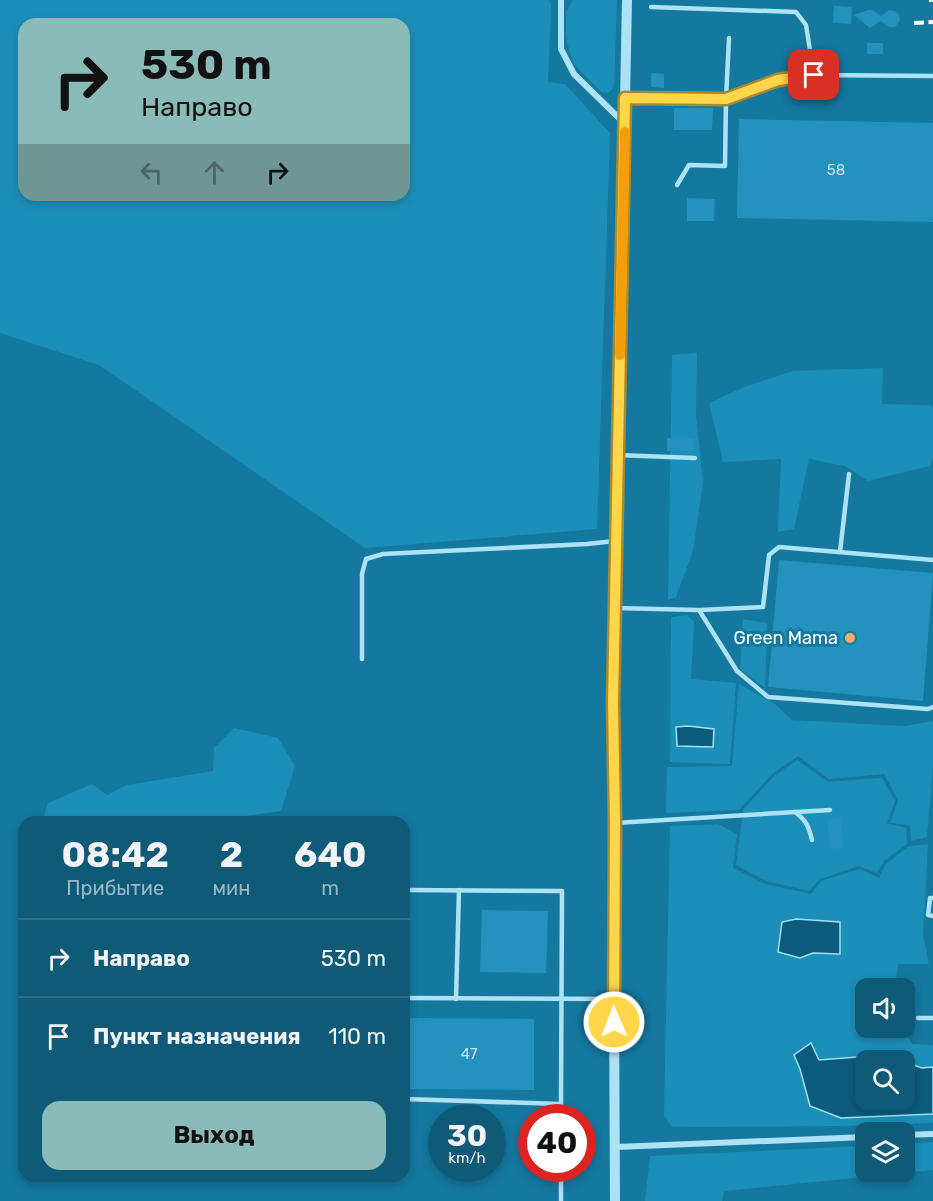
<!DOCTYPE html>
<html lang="ru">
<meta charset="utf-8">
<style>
:root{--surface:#0f5a77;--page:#1d637f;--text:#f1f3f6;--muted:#9bb9c6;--line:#2f6f89;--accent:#8bbbb9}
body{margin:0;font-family:Rubik,sans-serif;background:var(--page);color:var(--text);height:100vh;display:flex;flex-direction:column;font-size:22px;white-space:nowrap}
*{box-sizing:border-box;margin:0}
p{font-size:20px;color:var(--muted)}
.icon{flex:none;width:33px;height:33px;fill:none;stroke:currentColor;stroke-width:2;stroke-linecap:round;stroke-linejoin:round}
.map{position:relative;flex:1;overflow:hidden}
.sheet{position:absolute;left:18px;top:816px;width:392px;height:366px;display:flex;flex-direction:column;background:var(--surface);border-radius:18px;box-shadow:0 3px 9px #0003}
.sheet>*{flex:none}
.guide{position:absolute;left:18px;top:18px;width:392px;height:183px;border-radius:18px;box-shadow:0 3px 9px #0003;background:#8bbbb9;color:#111;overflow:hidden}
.controls{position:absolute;left:855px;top:978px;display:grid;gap:12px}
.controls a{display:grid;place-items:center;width:60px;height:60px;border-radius:12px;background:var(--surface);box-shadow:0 3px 9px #0003;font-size:30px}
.speed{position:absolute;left:428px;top:1104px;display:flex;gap:12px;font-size:30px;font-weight:700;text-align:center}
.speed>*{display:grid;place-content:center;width:78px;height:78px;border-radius:50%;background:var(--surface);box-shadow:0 3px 9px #0003;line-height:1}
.speed small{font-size:15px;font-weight:400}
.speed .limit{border:9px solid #d22;background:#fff;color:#111}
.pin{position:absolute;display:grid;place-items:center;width:51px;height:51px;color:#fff;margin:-26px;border-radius:12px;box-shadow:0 3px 9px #0006}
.me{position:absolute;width:66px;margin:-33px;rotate:359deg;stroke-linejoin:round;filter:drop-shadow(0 0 4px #0008)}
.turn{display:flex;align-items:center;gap:21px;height:126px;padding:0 24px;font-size:27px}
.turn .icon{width:78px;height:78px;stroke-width:2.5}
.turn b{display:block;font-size:42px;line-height:51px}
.lanes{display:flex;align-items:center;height:57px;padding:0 24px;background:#0003;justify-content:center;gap:30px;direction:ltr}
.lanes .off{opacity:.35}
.eta{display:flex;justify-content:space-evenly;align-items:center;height:102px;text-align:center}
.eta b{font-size:36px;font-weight:700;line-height:42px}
.cta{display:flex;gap:12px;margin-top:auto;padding:12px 24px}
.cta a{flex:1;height:69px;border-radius:18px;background:var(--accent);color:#111;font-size:24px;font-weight:700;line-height:69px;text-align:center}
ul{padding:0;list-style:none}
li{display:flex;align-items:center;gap:18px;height:78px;padding:0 24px;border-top:2px solid var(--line)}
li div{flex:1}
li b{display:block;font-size:22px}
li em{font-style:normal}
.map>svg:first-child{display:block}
.green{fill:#1c8fb9;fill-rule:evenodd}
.water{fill:#0d5b7c;stroke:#9fe0f6;stroke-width:1.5}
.building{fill:#2393be}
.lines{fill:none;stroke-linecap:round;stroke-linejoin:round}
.service{stroke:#ade1f4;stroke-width:4.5}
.minor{stroke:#ade1f4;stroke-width:6}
.tertiary{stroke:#ade1f4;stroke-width:10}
.rail{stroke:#fff;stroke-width:4;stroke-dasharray:10 4.5;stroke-linecap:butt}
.route-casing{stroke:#a68a30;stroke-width:15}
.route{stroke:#ffd54a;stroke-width:10}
.slow{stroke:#f59e0b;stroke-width:10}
.poi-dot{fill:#ffad6f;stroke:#14789f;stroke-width:2}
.labels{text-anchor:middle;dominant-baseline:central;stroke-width:6;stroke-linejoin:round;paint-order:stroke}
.number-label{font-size:15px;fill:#c8e4ef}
.poi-label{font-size:18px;fill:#fff;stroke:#14789f;text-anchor:end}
</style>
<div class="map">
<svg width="933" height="1201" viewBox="0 0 933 1201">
<rect width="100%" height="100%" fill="#14789f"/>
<g class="green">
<path d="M0,0h549l2,5 -3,77 17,2 45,49 -13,396 -232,19 -266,-183 -99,-32zM24,24h380v171h-380z"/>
<polygon points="573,0 617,0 614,85 612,90 608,93 601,92 574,64 570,53 566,37 566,11"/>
<polygon points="697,353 696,416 703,482 693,551 676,597 668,600 672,355"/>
<polygon points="883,368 882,404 930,405 933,407 933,457 930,466 868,481 845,466 809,459 794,529 778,532 781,459 723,462 709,403 744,387 793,371"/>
<polygon points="687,615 694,622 691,679 736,683 730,764 670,762 671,617"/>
<polygon points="743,619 767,623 765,688 740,669"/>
<polygon points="739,684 775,704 792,720 905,726 933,721 933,765 927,837 911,841 910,825 890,823 898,800 884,774 829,779 798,756 773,773 739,810 666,813 667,767 732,766"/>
<polygon points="234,728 278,738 295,766 281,811 239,817 225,822 42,822 48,803 92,784 107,795 127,785 213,771 214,748"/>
<polygon points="797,760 828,782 882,778 895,801 887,823 906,828 907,844 884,861 877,873 859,866 820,879 809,891 766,881 736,865 743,810 773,777"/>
<path d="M718,824l19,10 -4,34 32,16 46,10 10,-13 39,-12 19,9 7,-14 23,-18 19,-2 -5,91 6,29h-31l-3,24h-29v40h37l9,16 21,1v22l-11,1 -17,-6 -1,-2 -21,-5 -64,5 -25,-5 6,14 10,37 31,12 92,-4v9l-91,3 -170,1 -8,-11 6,-290zM840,922v32l-27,-1z"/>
<polygon points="933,1142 933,1170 724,1191 722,1201 645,1201 650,1156 865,1146 866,1172 904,1172 905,1144"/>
</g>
<g class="water">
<polygon points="688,726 714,729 713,747 677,746 676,727"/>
<polygon points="796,919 840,922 840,954 813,953 800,958 778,952 782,922"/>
<polygon points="811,1043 819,1060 883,1055 899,1060 866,1060 866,1100 904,1100 905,1062 922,1068 933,1067 933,1114 841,1118 810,1106 800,1069 794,1055"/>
</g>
<g class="building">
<polygon points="834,6 852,7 851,24 833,23"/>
<polygon points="868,10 873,10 881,16 889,10 895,11 899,15 900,20 895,27 889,27 881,21 870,28 854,15"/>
<rect x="867" y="43" width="16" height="11"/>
<polygon points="651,73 664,74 664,88 651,87"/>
<polygon points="674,108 713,108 712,130 674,130"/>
<polygon points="739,119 933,123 933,222 737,218"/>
<polygon points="687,198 715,199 714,221 687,221"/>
<polygon points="667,438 693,439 693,451 667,451"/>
<polygon points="779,560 933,573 923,701 768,687"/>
<polygon points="841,818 843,848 830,849 828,819"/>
<polygon points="482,910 548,911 546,973 480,972"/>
<polygon points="404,1018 534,1019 534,1090 404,1089"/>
</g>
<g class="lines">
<g class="service">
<polyline points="651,7 796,12 806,25 814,75"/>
<polyline points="729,38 726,99 778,80 814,75 933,76"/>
<polyline points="625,98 726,99 725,166 689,165 677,185"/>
<polyline points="617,455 695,458"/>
<polyline points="840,552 849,474"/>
<polyline points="614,608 699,610 737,671 768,697 928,709 933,707"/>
<polyline points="700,610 763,607 769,555 779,547 933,560"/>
<polyline points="362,659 362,574 366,559 383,554 587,544 615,541"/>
<path d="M795,812c11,8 14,15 17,28"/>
<polyline points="615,823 830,810"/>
<polyline points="404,890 562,891 561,1104 404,1099"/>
<polyline points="933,898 930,898 928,915 933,916"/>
<polyline points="404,998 614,999"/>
<polyline points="456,999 459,890"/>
<polyline points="918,1018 933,1018"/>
<polyline points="561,1118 561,1104"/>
<polyline points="561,1201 561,1168"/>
</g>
<g class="minor">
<polyline points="561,0 561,49 574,74 624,123"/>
<polyline points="904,1135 933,1134"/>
<polyline points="616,1147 866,1137"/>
</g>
<polyline class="tertiary" points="615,1201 614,999 615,823 613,702 627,0"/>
<g class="rail">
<polyline points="929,0 933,0"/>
<polyline points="914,23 933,22"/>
</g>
</g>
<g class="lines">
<defs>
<polyline id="route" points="614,1022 615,823 613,702 625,98 726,99 778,80 814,75"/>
</defs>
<use href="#route" class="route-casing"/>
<use href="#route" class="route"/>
<polyline class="slow" points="620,355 625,132"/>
</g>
<circle class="poi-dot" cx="850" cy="638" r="6"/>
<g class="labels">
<g class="number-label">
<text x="836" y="170">58</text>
<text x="469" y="1054">47</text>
</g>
<g class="poi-label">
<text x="838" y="638">Green Mama</text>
</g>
</g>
</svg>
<div class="controls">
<a><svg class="icon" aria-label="sound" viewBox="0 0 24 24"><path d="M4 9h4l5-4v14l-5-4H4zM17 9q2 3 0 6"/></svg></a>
<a><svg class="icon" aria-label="search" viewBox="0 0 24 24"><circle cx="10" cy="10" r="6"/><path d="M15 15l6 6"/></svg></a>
<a><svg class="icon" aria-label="layers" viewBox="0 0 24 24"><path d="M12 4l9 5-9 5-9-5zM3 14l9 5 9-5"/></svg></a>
</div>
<div class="speed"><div>30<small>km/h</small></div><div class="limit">40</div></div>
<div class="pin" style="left:814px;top:75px;background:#d93025"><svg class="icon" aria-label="arrive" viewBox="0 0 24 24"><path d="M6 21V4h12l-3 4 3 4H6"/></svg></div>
<svg class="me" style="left:614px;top:1022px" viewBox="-20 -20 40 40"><circle r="17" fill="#ffd54a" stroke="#fff" stroke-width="3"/><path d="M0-11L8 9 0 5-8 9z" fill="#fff"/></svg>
<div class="guide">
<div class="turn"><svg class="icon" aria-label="right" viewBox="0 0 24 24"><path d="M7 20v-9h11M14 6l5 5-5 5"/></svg><div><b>530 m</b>Направо</div></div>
<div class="lanes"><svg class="icon off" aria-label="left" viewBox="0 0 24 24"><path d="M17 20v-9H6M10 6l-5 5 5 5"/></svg><svg class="icon off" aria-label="ahead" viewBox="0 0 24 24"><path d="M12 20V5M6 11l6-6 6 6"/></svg><svg class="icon" aria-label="right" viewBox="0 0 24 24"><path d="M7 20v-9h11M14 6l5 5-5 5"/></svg></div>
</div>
<section class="sheet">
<div class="eta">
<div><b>08:42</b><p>Прибытие</p></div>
<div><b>2</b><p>мин</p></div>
<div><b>640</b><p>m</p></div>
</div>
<ul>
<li><svg class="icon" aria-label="right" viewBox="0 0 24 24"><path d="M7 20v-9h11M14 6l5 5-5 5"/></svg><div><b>Направо</b></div><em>530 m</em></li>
<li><svg class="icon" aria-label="arrive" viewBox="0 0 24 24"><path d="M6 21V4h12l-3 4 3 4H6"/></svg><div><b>Пункт назначения</b></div><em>110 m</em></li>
</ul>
<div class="cta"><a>Выход</a></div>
</section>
</div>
